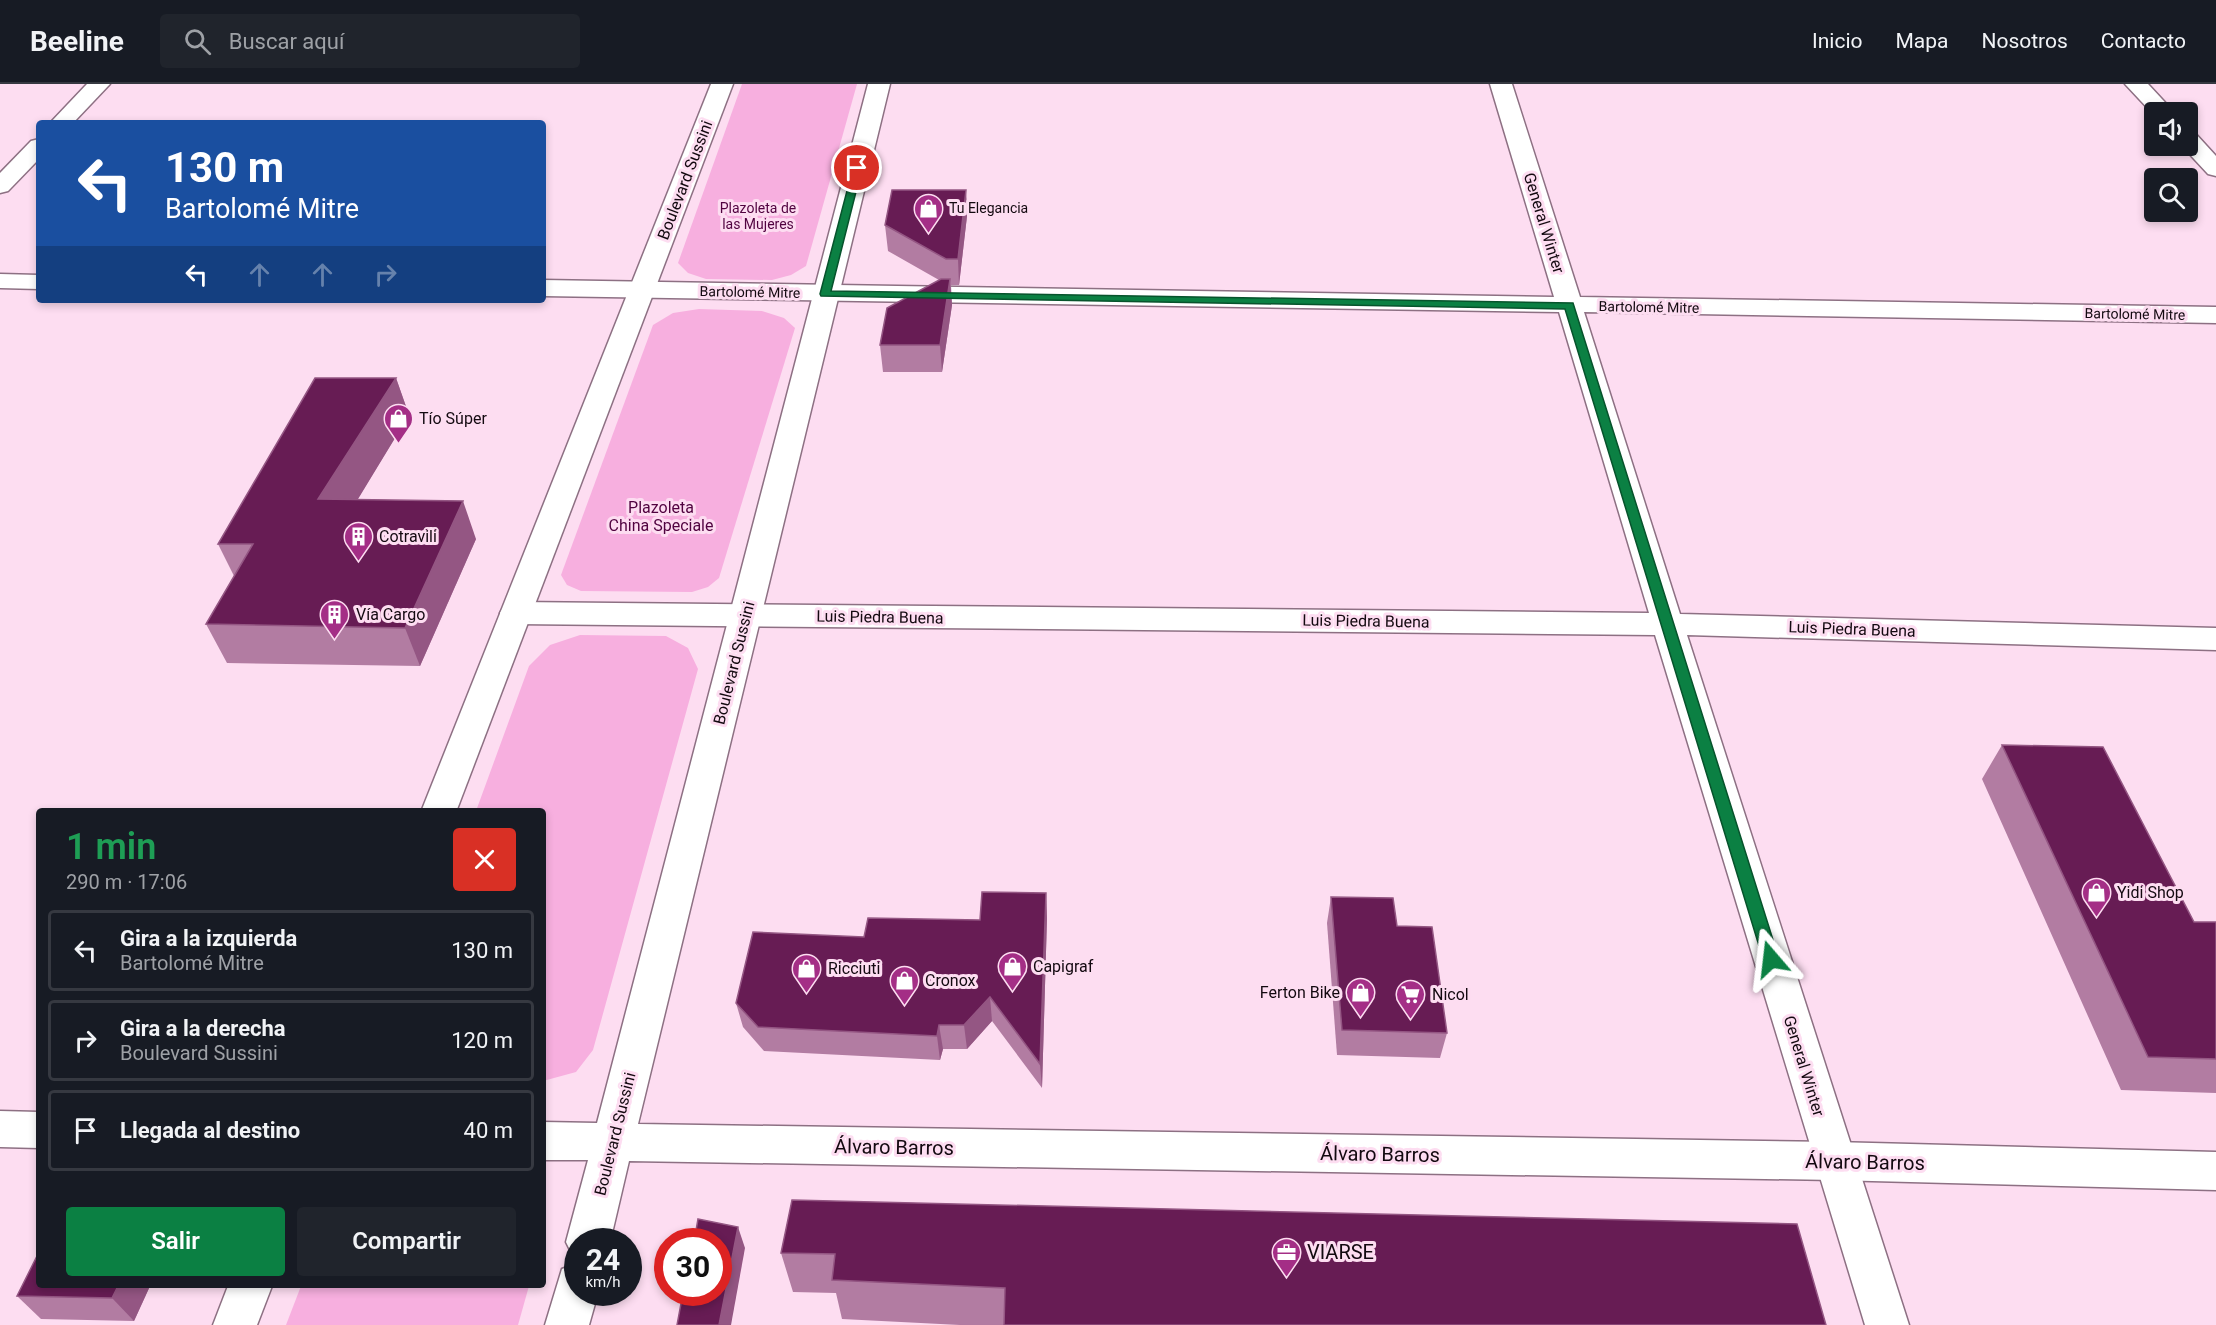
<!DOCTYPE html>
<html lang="es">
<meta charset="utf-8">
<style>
:root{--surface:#171b24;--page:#20242c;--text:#f1f3f6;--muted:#9ea1a6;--line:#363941;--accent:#0b8043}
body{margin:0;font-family:Roboto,sans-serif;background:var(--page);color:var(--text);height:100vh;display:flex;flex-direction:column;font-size:22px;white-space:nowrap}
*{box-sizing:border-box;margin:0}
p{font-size:20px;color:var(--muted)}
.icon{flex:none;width:33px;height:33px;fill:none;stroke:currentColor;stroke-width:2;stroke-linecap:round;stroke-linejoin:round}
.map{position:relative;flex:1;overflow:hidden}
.drawer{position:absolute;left:36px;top:724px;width:510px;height:480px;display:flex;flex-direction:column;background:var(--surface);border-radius:6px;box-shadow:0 3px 9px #0003}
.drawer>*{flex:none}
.top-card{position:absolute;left:36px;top:36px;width:510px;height:183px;border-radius:6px;box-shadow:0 3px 9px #0003;background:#1a4fa0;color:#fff;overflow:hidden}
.fabs{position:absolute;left:2144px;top:18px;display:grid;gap:12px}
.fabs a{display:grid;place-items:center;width:54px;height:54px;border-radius:6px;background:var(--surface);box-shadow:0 3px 9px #0003;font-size:30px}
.speed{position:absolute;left:564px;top:1144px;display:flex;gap:12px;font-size:30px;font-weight:700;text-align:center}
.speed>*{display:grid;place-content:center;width:78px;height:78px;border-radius:50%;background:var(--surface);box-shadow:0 3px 9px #0003;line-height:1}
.speed small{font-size:15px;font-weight:400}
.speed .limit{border:9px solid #d22;background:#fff;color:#111}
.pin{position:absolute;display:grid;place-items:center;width:51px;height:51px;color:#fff;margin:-26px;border:3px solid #fff;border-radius:50%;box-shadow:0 2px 6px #0007}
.me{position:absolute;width:66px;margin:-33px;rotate:343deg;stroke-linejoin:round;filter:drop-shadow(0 0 4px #0008)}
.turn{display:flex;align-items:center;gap:21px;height:126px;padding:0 30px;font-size:27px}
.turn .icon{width:78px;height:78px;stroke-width:2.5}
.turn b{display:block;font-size:42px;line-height:51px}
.lanes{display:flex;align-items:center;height:57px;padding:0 30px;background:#0003;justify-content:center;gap:30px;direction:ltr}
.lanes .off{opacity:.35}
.round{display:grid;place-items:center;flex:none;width:63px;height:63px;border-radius:6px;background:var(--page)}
.summary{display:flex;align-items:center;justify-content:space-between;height:102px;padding:0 30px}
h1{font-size:36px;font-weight:600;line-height:45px;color:#1e9e55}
.primary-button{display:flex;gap:12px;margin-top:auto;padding:12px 30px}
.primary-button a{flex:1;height:69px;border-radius:6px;background:var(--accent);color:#fff;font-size:24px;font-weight:600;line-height:69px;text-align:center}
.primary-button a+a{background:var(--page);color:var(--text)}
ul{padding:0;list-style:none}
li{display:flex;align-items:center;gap:18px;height:81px;margin:0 12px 9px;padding:0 18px;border:3px solid var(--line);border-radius:6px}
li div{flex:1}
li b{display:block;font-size:22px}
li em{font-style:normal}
header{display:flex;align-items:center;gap:36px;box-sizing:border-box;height:84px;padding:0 30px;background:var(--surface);border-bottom:2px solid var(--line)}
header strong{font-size:28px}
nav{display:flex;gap:33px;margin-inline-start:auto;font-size:21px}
.search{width:420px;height:54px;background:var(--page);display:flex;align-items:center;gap:15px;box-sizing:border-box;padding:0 21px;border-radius:6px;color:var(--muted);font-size:22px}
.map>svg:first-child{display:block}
.green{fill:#f7afdf}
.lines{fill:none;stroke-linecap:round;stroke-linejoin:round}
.minor-casing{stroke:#8d7083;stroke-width:3}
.major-casing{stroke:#8d7083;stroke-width:3}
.minor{fill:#fff;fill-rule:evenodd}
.major{fill:#fff;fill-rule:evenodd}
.wall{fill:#b27ca2}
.shaded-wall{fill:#945683}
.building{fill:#671c54;stroke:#945683;stroke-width:1.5}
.route{fill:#0b8043;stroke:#07532c;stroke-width:1.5}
.labels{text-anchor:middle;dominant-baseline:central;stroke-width:6;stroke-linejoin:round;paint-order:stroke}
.far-park-label{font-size:14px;fill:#510340;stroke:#fdddf1}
.far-poi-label{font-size:14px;fill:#130910;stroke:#fdddf1;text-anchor:start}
.far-street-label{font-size:14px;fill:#130910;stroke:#fdddf1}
.street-label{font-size:16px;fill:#130910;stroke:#fdddf1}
.poi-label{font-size:16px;fill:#130910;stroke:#fdddf1;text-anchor:start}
.park-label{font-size:16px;fill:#510340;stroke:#fdddf1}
.near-street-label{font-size:20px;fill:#130910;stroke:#fdddf1}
.near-poi-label{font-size:20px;fill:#130910;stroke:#fdddf1;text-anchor:start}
</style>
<header>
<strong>Beeline</strong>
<div class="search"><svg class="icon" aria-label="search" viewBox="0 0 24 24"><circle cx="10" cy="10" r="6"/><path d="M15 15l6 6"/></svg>Buscar aquí</div>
<nav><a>Inicio</a><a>Mapa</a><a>Nosotros</a><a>Contacto</a></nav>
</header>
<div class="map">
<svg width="2216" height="1241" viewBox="0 0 2216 1241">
<rect width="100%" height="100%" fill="#fdddf1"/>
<g class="green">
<polygon points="742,0 857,0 806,182 791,191 772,196 706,195 688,189 678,179"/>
<polygon points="699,225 762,227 784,234 795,244 719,494 708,503 692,508 581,507 567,501 561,491 653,241 673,229"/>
<polygon points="580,551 666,552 688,564 698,585 593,966 576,988 543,997 543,728 476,727 529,582 550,561"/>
<polygon points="301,1202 529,1202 518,1241 286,1241"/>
</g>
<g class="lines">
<defs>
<g id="minor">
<polygon points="87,0 110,0 73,39 50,39"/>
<polygon points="1490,0 1512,0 1580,213 2216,223 2216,239 1584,228 1680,530 2216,544 2216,566 1687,551 1909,1241 1865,1241 1655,551 516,540 505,537 500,529 505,521 516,518 1649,529 1559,228 543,212 543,196 1554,213"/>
<polygon points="2125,0 2148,0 2174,28 2154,28 2154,31"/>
<polygon points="2187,47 2195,49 2216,72 2216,92 2208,90 2182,62 2187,62"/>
<polygon points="39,55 39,75 8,107 0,109 0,89 31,57"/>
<polygon points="0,190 39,191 39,205 0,204"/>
<polygon points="0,1027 39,1028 39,1064 0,1063"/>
</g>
<g id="major">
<polygon points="711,0 733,0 456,728 421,728"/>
<polygon points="868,0 890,0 638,1040 1834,1058 2216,1068 2216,1106 1834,1096 629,1077 610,1158 578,1158 578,1174 573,1172 566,1158 588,1076 543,1076 543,1038 597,1039"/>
<polygon points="578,1179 578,1209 598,1209 589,1241 545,1241 562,1185"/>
<polygon points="228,1202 272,1202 257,1241 213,1241"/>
</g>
</defs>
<use href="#minor" class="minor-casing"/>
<use href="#major" class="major-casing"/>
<use href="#minor" class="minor"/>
<use href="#major" class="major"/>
</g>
<g class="wall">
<polygon points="966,106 967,132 959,201 951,201 952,221 942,288 883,288 880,261 939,196 888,167 885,141"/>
<polygon points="396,294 409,331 357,416 476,455 420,582 227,579 206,540 234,492 218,460"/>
<polygon points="2002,661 2194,838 2216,838 2216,1009 2121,1006 1982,695"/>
<polygon points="1046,809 1047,834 1042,1004 992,937 967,965 943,965 940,976 764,967 743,943 736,919 980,836"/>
<polygon points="1331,813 1397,842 1447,949 1440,974 1337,971 1327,839"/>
<polygon points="792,1116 1826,1241 960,1241 842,1235 836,1209 793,1208 781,1169"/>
<polygon points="150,1202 134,1237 41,1235 17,1212"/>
</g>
<g class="shaded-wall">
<polygon points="966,106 967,132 959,201 958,175"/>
<polygon points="950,195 952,221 942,288 940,261"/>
<polygon points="396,294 409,331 335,453 318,415"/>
<polygon points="463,417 476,455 420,582 405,544"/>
<polygon points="1046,809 1047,834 1042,1004 1040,980"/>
<polygon points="990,913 992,937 967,965 964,941"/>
<polygon points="939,941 943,965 940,976 937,952"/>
<polygon points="738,1143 745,1164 731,1241 719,1241"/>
<polygon points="118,1202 150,1202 134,1237 112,1214"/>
</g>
<g class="building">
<polygon points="892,106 966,106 958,175 946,175 885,141"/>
<polygon points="941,195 950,195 940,261 880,261 887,224"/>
<polygon points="315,294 396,294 318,415 463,417 405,544 206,540 253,460 218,460"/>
<polygon points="2002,661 2103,663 2194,838 2216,838 2216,975 2148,973"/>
<polygon points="982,808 1046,809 1040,980 990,913 964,941 939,941 937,952 758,943 736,919 753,848 864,853 868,834 980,836"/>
<polygon points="1331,813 1393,814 1397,842 1432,843 1447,949 1342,946"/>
<polygon points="792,1116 1797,1140 1826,1241 1004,1241 1005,1204 832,1196 835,1170 781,1169"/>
<polygon points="698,1135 738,1143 719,1241 677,1241 683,1209 718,1209 718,1158 694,1158"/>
<polygon points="39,1168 39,1202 118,1202 112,1214 17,1212"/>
</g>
<polygon class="route" points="857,81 862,84 831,207 1573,219 1779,875 1777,880 1771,882 1766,880 1763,875 1565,225 821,212 820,210 853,84"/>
<defs>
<symbol id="shop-pin" viewBox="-11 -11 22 30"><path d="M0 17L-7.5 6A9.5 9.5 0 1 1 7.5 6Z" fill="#a42e86" stroke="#fdddf1"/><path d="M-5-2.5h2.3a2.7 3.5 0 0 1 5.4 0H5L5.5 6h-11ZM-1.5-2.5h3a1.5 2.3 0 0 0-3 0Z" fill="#fff"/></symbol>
<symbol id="building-pin" viewBox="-11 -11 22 30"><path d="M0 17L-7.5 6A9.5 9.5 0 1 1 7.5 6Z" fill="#a42e86" stroke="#fdddf1"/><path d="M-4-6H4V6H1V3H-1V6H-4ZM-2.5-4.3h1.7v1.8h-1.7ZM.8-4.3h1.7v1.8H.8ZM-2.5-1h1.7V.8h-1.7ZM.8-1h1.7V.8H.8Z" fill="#fff"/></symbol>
<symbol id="supermarket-pin" viewBox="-11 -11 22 30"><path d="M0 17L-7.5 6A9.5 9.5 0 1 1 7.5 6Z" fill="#a42e86" stroke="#fdddf1"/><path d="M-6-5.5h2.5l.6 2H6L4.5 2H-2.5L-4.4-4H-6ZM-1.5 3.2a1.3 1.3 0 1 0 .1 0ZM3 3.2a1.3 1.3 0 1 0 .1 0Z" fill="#fff"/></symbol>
<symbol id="office-pin" viewBox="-11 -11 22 30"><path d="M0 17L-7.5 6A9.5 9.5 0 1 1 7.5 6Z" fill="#a42e86" stroke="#fdddf1"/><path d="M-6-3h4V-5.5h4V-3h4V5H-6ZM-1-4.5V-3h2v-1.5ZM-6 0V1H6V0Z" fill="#fff"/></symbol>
</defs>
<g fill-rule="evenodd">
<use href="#shop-pin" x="912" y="108" width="33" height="45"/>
<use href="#shop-pin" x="382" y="318" width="33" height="45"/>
<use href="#building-pin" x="342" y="436" width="33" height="45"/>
<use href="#building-pin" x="318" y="514" width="33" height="45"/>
<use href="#shop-pin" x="2080" y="792" width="33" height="45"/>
<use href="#shop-pin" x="996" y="866" width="33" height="45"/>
<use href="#shop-pin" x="790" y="868" width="33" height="45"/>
<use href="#shop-pin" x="888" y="880" width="33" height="45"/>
<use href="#shop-pin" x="1344" y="892" width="33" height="45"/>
<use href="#supermarket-pin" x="1394" y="894" width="33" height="45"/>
<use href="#office-pin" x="1270" y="1152" width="33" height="45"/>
</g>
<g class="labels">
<g class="far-park-label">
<text x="758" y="124">Plazoleta de<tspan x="758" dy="16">las Mujeres</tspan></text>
</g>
<g class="far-poi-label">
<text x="949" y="124">Tu Elegancia</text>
</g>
<g class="far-street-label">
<text transform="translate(750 208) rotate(1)">Bartolomé Mitre</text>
<text transform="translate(1649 223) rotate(1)">Bartolomé Mitre</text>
<text transform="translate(2135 230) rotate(1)">Bartolomé Mitre</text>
</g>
<g class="street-label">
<text transform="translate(685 96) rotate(-69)">Boulevard Sussini</text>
<text transform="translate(1544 139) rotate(73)">General Winter</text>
<text transform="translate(880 533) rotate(1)">Luis Piedra Buena</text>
<text transform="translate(1366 537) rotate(1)">Luis Piedra Buena</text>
<text transform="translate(1852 545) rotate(2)">Luis Piedra Buena</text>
<text transform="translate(734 579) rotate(-76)">Boulevard Sussini</text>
<text transform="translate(1804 982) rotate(73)">General Winter</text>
<text transform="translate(615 1050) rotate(-76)">Boulevard Sussini</text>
</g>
<g class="poi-label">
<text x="419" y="334">Tío Súper</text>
<text x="379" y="452">Cotravili</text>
<text x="356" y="530">Vía Cargo</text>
<text x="2117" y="808">Yidi Shop</text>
<text x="1033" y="882">Capigraf</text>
<text x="828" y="884">Ricciuti</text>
<text x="925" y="896">Cronox</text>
<text x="1340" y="908" text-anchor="end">Ferton Bike</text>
<text x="1432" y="910">Nicol</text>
</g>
<g class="park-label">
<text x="661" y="423">Plazoleta<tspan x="661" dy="18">China Speciale</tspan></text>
</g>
<g class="near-street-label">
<text transform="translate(894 1063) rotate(1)">Álvaro Barros</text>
<text transform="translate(1380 1070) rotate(1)">Álvaro Barros</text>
<text transform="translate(1865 1078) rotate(1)">Álvaro Barros</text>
</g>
<g class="near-poi-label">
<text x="1307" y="1168">VIARSE</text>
</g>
</g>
</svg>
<div class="fabs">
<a><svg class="icon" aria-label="sound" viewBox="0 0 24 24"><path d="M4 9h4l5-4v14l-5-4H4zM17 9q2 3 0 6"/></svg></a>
<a><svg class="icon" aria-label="search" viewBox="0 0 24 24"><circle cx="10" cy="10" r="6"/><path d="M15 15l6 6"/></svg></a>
</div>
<div class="speed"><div>24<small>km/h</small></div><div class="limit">30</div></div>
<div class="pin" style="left:857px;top:84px;background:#d93025"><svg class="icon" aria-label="arrive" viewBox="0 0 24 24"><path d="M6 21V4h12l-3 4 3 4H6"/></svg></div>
<svg class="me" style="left:1771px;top:875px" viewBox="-20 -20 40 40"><path d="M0-17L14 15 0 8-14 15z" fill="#0b8043" stroke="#fff" stroke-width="4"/></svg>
<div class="top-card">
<div class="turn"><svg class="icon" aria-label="left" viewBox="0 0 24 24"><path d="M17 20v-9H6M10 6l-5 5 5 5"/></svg><div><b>130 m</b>Bartolomé Mitre</div></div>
<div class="lanes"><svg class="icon" aria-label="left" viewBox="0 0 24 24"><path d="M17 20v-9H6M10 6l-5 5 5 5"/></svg><svg class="icon off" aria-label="ahead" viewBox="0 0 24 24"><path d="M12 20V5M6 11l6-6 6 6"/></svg><svg class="icon off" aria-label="ahead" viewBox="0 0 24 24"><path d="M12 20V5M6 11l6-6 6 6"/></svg><svg class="icon off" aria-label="right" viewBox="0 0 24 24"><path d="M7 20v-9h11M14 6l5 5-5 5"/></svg></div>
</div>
<section class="drawer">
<div class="summary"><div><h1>1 min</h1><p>290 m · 17:06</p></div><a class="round" style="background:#d93025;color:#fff"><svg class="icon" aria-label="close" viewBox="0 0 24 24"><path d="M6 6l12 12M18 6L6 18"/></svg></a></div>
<ul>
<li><svg class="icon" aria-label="left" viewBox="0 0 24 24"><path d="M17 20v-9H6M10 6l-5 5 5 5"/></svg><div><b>Gira a la izquierda</b><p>Bartolomé Mitre</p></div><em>130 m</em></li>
<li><svg class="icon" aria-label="right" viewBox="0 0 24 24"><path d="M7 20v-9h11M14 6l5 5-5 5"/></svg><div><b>Gira a la derecha</b><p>Boulevard Sussini</p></div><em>120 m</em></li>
<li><svg class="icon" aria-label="arrive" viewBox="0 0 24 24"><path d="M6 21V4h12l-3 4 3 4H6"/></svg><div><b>Llegada al destino</b></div><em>40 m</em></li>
</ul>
<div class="primary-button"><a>Salir</a><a>Compartir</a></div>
</section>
</div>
